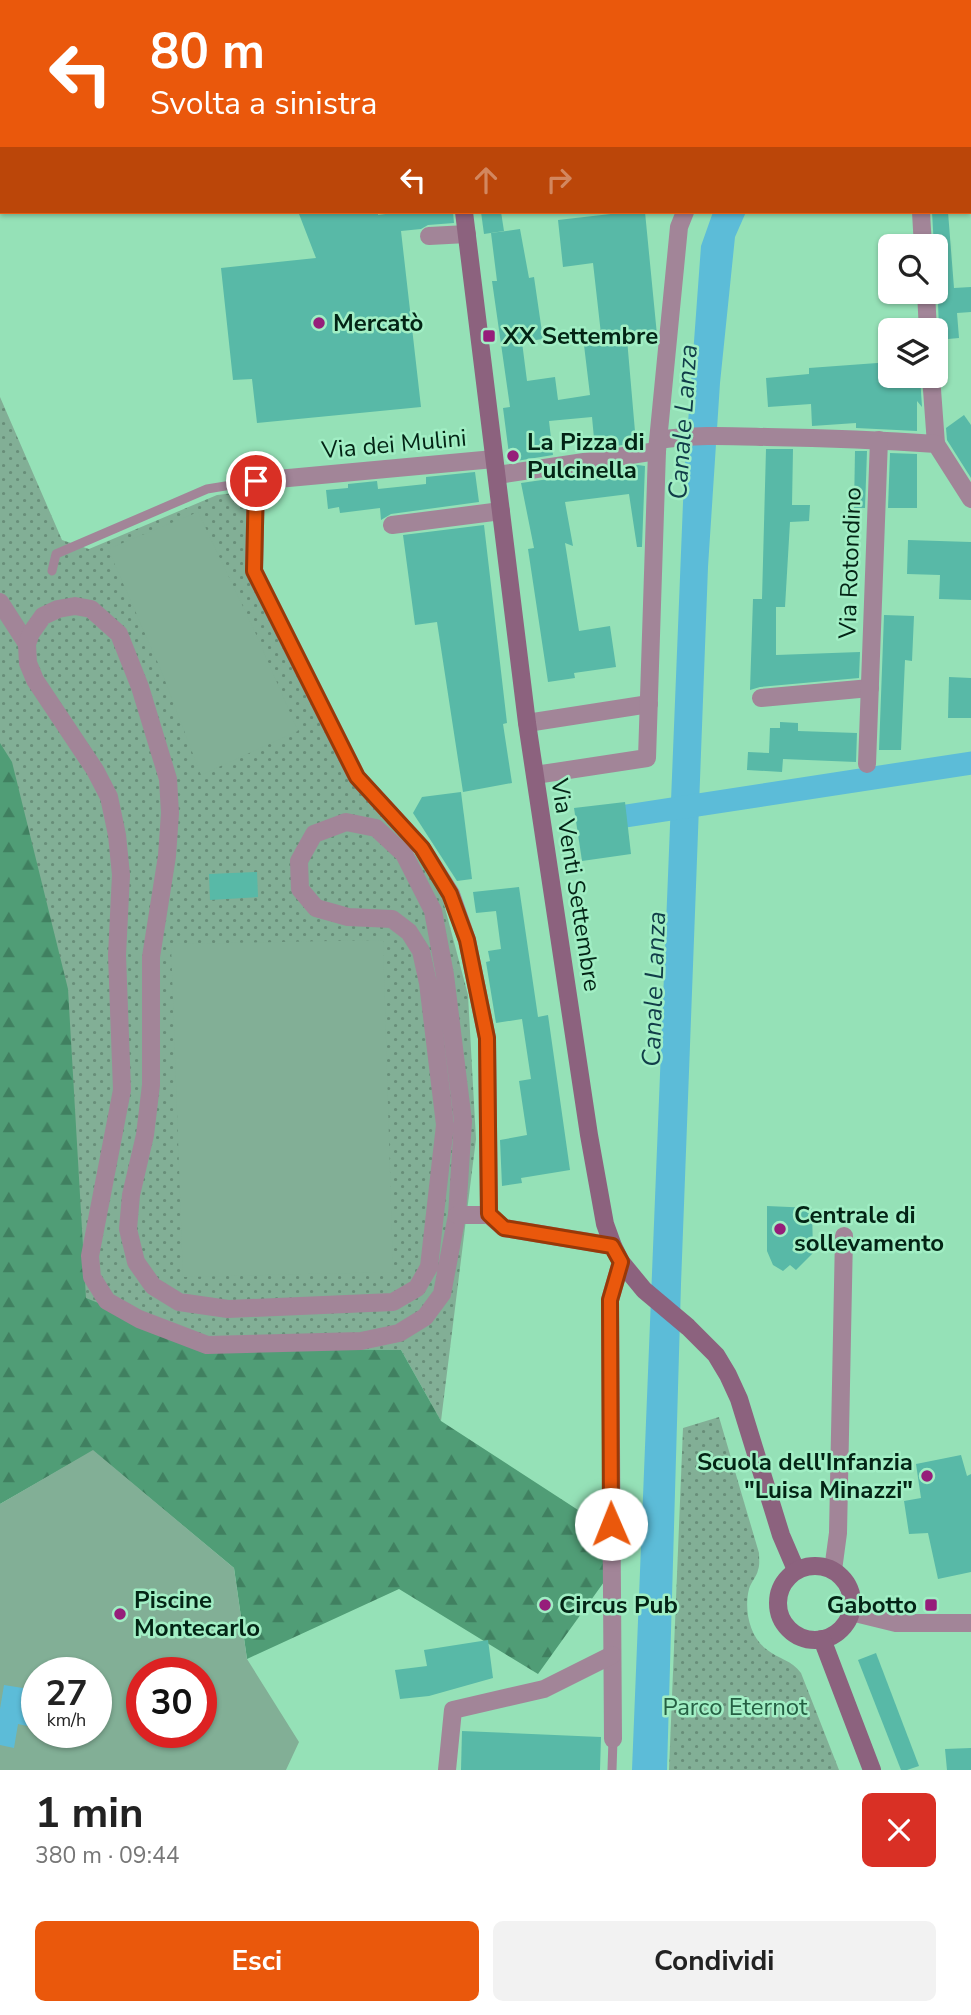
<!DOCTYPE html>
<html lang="it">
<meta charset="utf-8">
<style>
:root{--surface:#fff;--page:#f2f2f2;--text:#222;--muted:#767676;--accent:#ea580c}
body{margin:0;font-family:"Nunito Sans",sans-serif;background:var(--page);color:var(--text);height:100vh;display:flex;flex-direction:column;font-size:26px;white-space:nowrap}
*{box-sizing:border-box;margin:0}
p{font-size:23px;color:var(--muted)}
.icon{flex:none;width:38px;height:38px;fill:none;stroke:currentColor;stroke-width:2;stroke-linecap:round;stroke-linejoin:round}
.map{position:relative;height:1770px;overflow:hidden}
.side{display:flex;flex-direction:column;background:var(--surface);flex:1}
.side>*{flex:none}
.hud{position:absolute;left:0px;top:0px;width:971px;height:214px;box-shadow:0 2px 5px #0004;background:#ea580c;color:#fff;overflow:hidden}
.controls{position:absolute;left:878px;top:234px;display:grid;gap:14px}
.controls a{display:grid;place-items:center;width:70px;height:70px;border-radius:10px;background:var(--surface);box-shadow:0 2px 5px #0004;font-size:35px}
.speed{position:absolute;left:21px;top:1657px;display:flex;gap:14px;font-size:35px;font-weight:700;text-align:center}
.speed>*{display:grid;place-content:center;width:91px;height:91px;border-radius:50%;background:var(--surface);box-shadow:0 2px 5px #0004;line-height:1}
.speed small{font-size:18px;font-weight:400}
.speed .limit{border:10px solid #d22;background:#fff;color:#111}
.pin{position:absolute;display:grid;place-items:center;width:60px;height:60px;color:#fff;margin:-30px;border:4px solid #fff;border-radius:50%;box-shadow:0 2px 7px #0007}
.me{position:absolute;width:77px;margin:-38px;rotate:359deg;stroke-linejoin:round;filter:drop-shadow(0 0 5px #0008)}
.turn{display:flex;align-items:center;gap:24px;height:147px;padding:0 35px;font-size:32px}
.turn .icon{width:91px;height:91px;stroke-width:2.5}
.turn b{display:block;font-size:49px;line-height:60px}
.lanes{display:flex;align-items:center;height:66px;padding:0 35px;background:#0003;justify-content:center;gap:35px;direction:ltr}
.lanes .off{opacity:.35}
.round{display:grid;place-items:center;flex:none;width:74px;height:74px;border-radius:10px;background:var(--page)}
.overview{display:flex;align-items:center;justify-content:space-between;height:119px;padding:0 35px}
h1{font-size:42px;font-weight:700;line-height:52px}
.action{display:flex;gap:14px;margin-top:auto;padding:14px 35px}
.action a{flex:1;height:80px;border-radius:10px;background:var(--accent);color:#fff;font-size:28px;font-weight:700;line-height:80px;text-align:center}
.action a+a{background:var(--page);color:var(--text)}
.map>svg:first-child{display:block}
.grass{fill:url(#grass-dots)}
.forest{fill:url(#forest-firs)}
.pitch{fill:#82af96;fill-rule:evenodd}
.water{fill:#5cbcd8}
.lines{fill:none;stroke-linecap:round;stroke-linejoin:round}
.canal{stroke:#5cbcd8;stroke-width:23}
.building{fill:#58b9a7}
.lane{stroke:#a28598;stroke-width:9}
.street{stroke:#a28598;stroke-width:18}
.secondary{stroke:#8c627e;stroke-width:18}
.route-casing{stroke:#983908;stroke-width:18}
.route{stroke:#ea580c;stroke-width:12}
.poi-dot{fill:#961e7a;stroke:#a1eec4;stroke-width:2.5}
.labels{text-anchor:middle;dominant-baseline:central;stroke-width:5;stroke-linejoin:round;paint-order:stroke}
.poi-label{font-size:24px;font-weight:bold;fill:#032415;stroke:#a1eec4;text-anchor:start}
.street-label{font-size:24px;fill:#032415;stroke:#a1eec4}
.park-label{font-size:24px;fill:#255f43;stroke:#a1eec4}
.water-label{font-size:26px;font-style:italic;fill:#113d49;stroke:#a1eec4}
</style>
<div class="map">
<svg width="971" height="1770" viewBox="0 0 971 1770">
<defs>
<pattern id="grass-dots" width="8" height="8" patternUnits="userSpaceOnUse" patternTransform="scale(1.75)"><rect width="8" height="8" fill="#82af96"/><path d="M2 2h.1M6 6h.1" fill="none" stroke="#688e79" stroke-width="1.8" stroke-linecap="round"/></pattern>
<pattern id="forest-firs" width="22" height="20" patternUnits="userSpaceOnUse" patternTransform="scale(1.75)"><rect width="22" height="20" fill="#509d76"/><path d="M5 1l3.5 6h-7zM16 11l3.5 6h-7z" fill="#408060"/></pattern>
</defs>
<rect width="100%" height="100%" fill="#95e1b7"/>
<g class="grass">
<polygon points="0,397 62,540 89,549 217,495 260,490 250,569 349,764 440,889 468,995 476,1139 441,1421 401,1350 209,1348 0,1494"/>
<path d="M719,1417l40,136c0,5 1,12 -1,17 -1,6 -7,12 -9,19 -5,20 0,47 17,60 12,10 26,11 35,24l38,97h-170l14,-342z"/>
</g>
<polygon class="forest" points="0,743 12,762 68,989 86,1298 209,1348 401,1350 441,1421 595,1521 609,1575 538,1674 399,1589 247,1659 234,1568 93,1451 0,1504"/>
<g class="pitch">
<polygon points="198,512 255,632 298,731 201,775 161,670 108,549"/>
<polygon points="383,940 393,1272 183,1277 171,944"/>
<path d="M93,1450l141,118 13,91 52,83 -13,28h-286v-266zM37,1673h59v59h-59zM142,1673h59v59h-59z"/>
</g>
<g class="water">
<polygon points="713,212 746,212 735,237 720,383 708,567 681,1284 667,1770 632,1770 684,478 701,246"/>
<polygon points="32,1674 37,1675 37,1728 18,1724 14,1748 0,1745 0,1709 4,1685 29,1689"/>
</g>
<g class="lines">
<polyline class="canal" points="626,816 971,763"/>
</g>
<g class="building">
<polygon points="320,212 378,212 378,215 400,212 453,212 454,223 428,225 421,229 401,231 421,407 257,423 252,379 233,380 221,268 316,258 299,214"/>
<polygon points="481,212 501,212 504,231 484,234"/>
<polygon points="628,212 645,212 657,335 627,339 636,443 595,449 592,417 549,421 553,455 510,462 503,408 510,407 492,281 497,281 491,233 520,229 529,278 534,277 543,339 522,342 527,381 555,377 558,400 590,395 584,345 602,343 593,263 563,267 558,220"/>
<polygon points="932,212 948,212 954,288 971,287 971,312 957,313 959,338 937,340 939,330 936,247 934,247"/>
<polygon points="891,362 891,376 920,376 922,407 917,401 917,431 856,428 856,423 812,426 811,404 768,407 766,378 809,374 809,368"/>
<polygon points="964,415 971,425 971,478 947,440 946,428"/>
<polygon points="766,449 793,449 792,505 810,505 809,521 790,522 785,607 776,607 776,655 860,652 859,678 760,687 750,690 753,599 762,599"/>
<polygon points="855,451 867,451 865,508 854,508"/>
<polygon points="890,453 917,454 917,508 888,508"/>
<polygon points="638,465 645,466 642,547 637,547 629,494 565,502 573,546 565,543 579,631 610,626 616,667 574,673 575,678 548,682 528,549 534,548 521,483 556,478 556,480"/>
<polygon points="475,472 479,502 391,514 381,520 380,508 340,513 339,507 328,509 326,490 348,488 348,484 377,481 378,489 426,484 426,477"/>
<polygon points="484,525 507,723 503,724 512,783 463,792 437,622 415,625 403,535"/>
<polygon points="908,540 971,542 971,600 939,599 940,575 907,574"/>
<polygon points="884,615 914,616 912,661 905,660 901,750 879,750"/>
<polygon points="949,677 971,678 971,718 948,718"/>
<polygon points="780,722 798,723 798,731 857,733 856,762 783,759 782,772 747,770 748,752 769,753 770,728 780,728"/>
<polygon points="461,792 472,879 457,881 413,813 422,797"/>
<polygon points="625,802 631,854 582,861 574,808"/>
<polygon points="257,872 258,897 210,900 209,874"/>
<polygon points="519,887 538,1017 548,1015 570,1170 521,1178 522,1183 502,1186 500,1140 527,1135 519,1081 531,1079 522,1019 496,1023 486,962 490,961 488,951 501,949 496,911 476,913 473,892"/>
<polygon points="767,1206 812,1208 813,1253 796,1270 790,1265 783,1271 773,1265 767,1251"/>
<polygon points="961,1455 967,1476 971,1474 971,1572 938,1579 928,1533 909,1534 904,1501 921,1498 916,1464"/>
<polygon points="488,1640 493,1678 429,1696 400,1699 395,1670 427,1666 424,1650"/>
<polygon points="876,1653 919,1766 907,1770 901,1770 858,1660"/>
<polygon points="462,1731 601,1737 600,1770 461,1770"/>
<polygon points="971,1748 971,1770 947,1770 945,1749"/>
</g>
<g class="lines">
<g class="lane">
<polyline points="52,571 56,554 207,489 256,481"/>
<polyline points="612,1770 613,1739"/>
</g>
<g class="street">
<polyline points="695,0 696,2"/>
<polyline points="821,2 822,0"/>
<polyline points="970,68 971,68"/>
<polyline points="921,212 923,247"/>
<polyline points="429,236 467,234"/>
<polyline points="926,292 928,331"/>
<polyline points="931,376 936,444"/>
<path d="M659,440c35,-6 73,-4 108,-3 57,1 112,3 169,7l35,55"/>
<polyline points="497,475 657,451"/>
<polyline points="392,525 501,511"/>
<polyline points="0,602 27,644"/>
<polygon points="75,606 91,609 119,634 140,687 168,779 170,813 167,856 151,957 151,1085 145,1135 131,1195 128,1229 136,1262 153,1286 179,1302 228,1309 393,1302 417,1288 429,1267 445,1125 428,983 421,951 409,932 392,919 348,917 316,908 300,889 299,861 314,834 346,822 376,828 404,854 433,911 445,975 463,1121 457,1215 442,1294 425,1317 399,1333 361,1341 207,1345 139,1319 107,1301 92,1277 90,1256 122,1090 117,955 121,875 117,835 109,797 95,770 35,680 28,663 27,644 31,633 43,616 58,609"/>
<polyline points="761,698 870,688"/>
<polyline points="527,723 649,704"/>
<polyline points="867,764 879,440"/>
<polyline points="535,775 647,758 657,451 679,227 685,212"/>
<polyline points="457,1215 489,1215 504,1228 613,1246"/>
<polyline points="489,1215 487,1038 467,940 451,894 422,848 357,777 254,571 256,481 494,459"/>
<polyline points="833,1570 838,1533 844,1236"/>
<polyline points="851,1612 896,1623 971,1623"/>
<polyline points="613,1739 610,1300 621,1262"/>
<polyline points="447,1770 453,1710 544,1689 612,1655"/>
</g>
<g class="secondary">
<polyline points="437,0 437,2"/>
<polyline points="464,212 527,723 589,1135 605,1224 613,1246 621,1262 644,1290 688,1327 716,1355 728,1375 739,1399 781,1535 796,1570"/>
<circle cx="815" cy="1603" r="37"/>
<polyline points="822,1639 872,1770"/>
</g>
</g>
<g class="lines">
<defs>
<polyline id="route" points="256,481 254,571 357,777 422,848 450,894 467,940 487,1038 489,1214 504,1228 612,1246 621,1262 610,1300 611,1524"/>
</defs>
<use href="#route" class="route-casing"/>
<use href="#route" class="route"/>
</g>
<g class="poi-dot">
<circle cx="319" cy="323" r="7"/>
<rect x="482" y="329" width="14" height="14" rx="3.5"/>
<circle cx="513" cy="456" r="7"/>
<circle cx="780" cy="1229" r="7"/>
<circle cx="927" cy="1476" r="7"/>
<circle cx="545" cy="1605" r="7"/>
<rect x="924" y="1598" width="14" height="14" rx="3.5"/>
<circle cx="120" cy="1614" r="7"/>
</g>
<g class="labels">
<g class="poi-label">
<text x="333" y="323">Mercatò</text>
<text x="503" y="336">XX Settembre</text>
<text x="527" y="442">La Pizza di<tspan x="527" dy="28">Pulcinella</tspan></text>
<text x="794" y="1215">Centrale di<tspan x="794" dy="28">sollevamento</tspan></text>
<text x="913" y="1462" text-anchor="end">Scuola dell'Infanzia<tspan x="913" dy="28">"Luisa Minazzi"</tspan></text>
<text x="134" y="1600">Piscine<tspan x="134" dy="28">Montecarlo</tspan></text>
<text x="559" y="1605">Circus Pub</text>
<text x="917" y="1605" text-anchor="end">Gabotto</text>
</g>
<g class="street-label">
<text transform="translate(394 444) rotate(-5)">Via dei Mulini</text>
<text transform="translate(850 563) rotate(-88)">Via Rotondino</text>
<text transform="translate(576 885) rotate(81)">Via Venti Settembre</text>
</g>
<g class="park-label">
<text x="735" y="1707">Parco Eternot</text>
</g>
<g class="water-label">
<text transform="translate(683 422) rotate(-86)">Canale Lanza</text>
<text transform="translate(654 989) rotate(-88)">Canale Lanza</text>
</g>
</g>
</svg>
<div class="controls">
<a><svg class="icon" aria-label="search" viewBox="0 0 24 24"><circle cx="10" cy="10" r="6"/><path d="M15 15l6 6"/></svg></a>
<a><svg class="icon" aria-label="layers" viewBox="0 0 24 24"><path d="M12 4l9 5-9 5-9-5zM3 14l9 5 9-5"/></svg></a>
</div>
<div class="speed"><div>27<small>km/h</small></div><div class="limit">30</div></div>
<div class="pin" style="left:256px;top:481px;background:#d93025"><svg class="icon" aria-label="arrive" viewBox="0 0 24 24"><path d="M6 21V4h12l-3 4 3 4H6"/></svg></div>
<svg class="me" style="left:611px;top:1524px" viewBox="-20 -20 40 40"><circle r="19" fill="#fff"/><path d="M0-13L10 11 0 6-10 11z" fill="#ea580c"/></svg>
<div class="hud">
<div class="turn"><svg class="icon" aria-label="left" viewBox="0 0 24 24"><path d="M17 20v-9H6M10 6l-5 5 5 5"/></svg><div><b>80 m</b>Svolta a sinistra</div></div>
<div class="lanes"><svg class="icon" aria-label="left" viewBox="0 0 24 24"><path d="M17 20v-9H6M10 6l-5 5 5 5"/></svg><svg class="icon off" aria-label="ahead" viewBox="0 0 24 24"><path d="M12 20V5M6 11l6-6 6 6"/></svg><svg class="icon off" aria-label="right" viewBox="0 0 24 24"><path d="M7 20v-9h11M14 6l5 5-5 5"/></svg></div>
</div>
</div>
<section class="side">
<div class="overview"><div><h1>1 min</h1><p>380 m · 09:44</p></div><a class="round" style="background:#d93025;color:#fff"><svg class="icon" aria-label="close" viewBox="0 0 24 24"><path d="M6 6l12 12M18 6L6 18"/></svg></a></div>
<div class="action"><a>Esci</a><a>Condividi</a></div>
</section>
